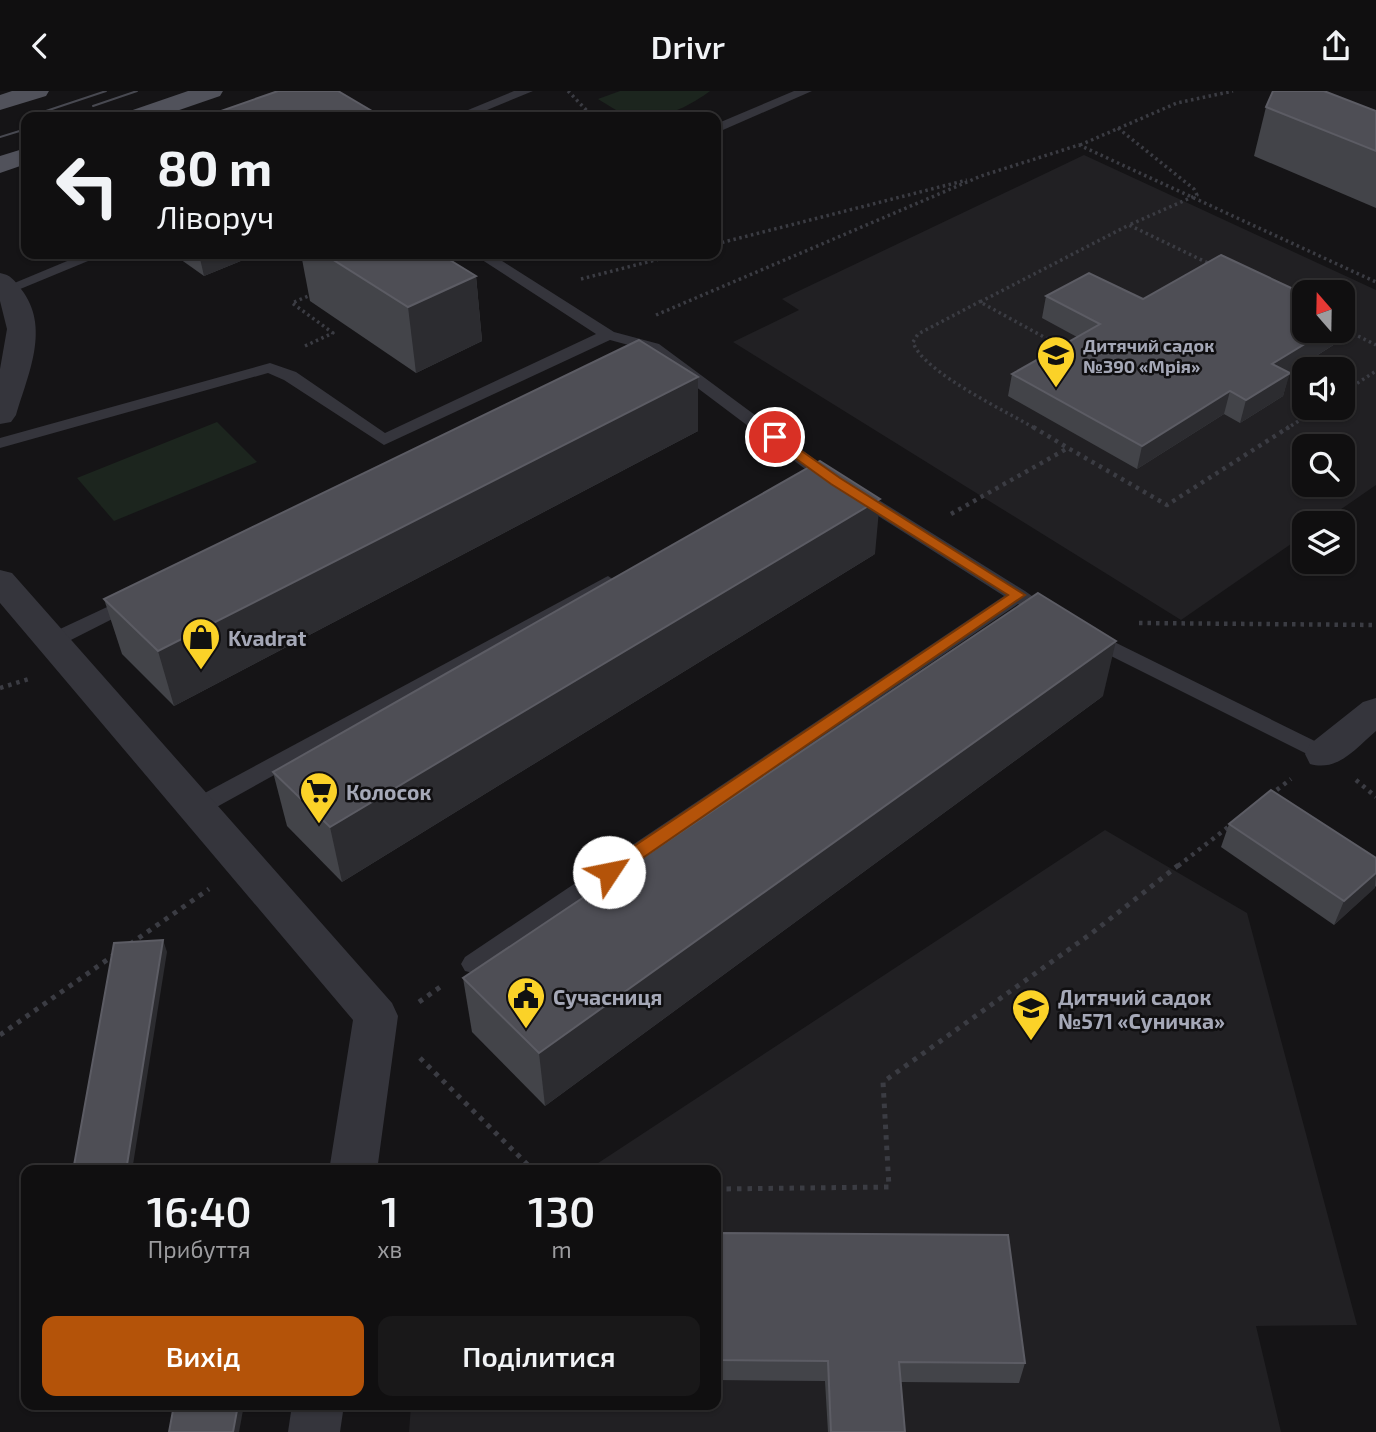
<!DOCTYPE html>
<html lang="uk">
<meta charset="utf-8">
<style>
:root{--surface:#100f10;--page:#191819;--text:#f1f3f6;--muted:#9c9c9f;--line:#302f30;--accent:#b45309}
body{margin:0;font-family:"Exo 2",sans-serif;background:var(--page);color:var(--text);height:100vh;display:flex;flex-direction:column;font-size:26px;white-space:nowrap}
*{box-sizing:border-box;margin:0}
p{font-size:23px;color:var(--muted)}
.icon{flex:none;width:38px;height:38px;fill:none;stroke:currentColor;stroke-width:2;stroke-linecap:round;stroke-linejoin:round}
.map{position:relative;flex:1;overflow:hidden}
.drawer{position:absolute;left:21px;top:1074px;width:700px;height:245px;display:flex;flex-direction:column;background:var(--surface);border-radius:14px;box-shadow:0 2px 5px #0004,0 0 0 2px var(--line)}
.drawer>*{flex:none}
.banner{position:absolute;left:21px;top:21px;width:700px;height:147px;border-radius:14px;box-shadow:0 2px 5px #0004,0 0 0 2px var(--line);background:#100f10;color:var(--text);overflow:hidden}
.needle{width:46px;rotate:340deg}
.controls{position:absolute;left:1292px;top:189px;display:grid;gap:14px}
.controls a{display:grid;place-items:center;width:63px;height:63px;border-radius:14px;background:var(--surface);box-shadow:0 2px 5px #0004,0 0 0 2px var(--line);font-size:35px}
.pin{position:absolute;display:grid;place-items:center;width:60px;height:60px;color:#fff;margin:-30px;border:4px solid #fff;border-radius:50%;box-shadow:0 2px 7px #0007}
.me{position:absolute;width:77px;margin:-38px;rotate:56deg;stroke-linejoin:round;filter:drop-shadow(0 0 5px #0008)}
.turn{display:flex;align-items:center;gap:24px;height:147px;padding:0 21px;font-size:32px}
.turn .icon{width:91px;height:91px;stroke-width:2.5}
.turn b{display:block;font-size:49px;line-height:60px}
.eta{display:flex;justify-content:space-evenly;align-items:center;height:119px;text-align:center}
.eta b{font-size:42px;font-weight:600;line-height:49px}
.primary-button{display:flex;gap:14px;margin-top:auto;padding:14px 21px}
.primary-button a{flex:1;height:80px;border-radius:14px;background:var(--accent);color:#fff;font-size:28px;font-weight:600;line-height:80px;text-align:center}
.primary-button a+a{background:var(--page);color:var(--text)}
header{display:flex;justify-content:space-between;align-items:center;height:91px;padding:0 21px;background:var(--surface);font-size:32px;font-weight:600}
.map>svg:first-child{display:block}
.built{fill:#212023;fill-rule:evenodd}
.green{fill:#1c251e}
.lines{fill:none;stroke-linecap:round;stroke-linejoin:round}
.path-far2{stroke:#3b3c43;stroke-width:3.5;stroke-dasharray:2.5 3.5;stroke-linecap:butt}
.path-far1{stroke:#3b3c43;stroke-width:4.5;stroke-dasharray:3.5 5;stroke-linecap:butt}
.path{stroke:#3b3c43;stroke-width:5;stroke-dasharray:4.5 6;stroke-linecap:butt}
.lane{fill:#35353c;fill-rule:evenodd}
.street{fill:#35353c;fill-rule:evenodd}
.primary{fill:#51525b;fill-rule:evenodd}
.tram{stroke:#484951;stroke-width:2}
.wall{fill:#434449}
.shaded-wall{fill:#2c2c30}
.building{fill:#4e4e55;stroke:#5c5c64;stroke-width:2}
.route{fill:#b45309;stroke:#753606;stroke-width:2}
.labels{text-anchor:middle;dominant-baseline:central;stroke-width:5;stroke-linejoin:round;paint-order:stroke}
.far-poi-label{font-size:18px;font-weight:bold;fill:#a5a8b7;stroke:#100f11;text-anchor:start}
.poi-label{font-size:21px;font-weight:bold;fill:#a5a8b7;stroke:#100f11;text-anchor:start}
</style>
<header><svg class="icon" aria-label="back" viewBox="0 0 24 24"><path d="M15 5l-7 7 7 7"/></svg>Drivr<svg class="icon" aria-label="share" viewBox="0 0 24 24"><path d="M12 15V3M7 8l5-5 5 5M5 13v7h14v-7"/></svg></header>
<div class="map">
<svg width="1376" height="1341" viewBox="0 0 1376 1341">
<rect width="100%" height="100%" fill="#151416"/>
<g class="built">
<path d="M1084,64l292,135v195l-55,38h-17v12l-123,85 -448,-278 66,-32 -17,-11zM1304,201h38v39h-38zM1304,278h38v39h-38zM1304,355h38v39h-38z"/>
<polygon points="1105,739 1247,822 1357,1234 1256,1235 1281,1341 409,1341 411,1314 716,1314 716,1080 586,1080"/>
</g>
<g class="green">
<path d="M620,0h90c-20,15 -51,31 -77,26 -11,-2 -25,-12 -35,-18z"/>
<polygon points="217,331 257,371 114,430 77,387"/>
</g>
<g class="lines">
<g class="path-far2">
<polyline points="568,0 593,26"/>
<polyline points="1118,37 1194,98 1197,104 1129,134"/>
<polyline points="1080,54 1177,12 1233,0"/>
<polyline points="716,153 967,89"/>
<polyline points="581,188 679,163"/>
<path d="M981,210l-63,33 -5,8c9,30 95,70 123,87"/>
<polyline points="656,224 981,85 1079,54 1376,191"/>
<polyline points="1342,237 1376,254"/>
<polyline points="305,255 333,242 292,212 313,203"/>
<polyline points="1064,257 980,211 1129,134 1212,174"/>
<polyline points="1342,302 1376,280"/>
<polyline points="1286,338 1319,317"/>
</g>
<g class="path-far1">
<polyline points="1033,336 1068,357"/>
<polyline points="951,423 1068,357 1167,414 1289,336"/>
<polyline points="1139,532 1376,534"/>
<polyline points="0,597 29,588"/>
<polyline points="1356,689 1376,706"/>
<polyline points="1270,704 1291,688"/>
<polyline points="1178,775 1232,733"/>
</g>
<g class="path">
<polyline points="130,853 209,798"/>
<polyline points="419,911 443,894"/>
<polyline points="0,944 114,864"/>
<polyline points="420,967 534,1080"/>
<polyline points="716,1098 889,1096 883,991 1092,842 1180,773"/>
</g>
<g class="lane">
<polygon points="514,0 533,0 470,26 451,26"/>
<polygon points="794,0 812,0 716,42 716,33"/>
<polygon points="84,163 105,163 13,201 3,201 0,198"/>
<polygon points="473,163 491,163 614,241 659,253 821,373 1025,500 1060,525 1050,531 1018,513 473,882 465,880 461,873 465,866 1004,505 809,381 647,259 610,249 384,354 284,289 268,282 0,357 0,347 270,272 296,281 385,342 596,243"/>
<polygon points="608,485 617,491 615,495 204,723 188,723 185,717 188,711"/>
<polygon points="135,503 145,509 142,513 59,555 52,557 42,550 45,545"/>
<polygon points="1088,538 1331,658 1334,663 1331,668 1317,668 1081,550 1078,545 1081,540"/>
</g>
<g class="street">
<path d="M0,182c11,2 14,7 21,16 30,38 7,85 -5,126l-5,7 -11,2v-55l7,-40 -7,-28z"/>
<polygon points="0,479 12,482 392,912 398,925 377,1080 329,1080 353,929 0,512"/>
<path d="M1376,607v33c-20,17 -38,41 -66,33l-5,-10 5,-10 53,-42z"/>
<polygon points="292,1314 344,1314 340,1341 288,1341"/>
</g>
<g class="primary">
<polygon points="12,0 49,0 46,5 0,19 0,4"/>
<polygon points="188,0 223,0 220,5 159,26 124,26 127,21"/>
<polygon points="26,57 26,73 0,82 0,65"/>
</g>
<g class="tram">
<polyline points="93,15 137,0"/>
<polyline points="28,26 106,0"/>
<polyline points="0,46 26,38"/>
</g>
</g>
<g class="wall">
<polygon points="1266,16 1376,20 1376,117 1254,65"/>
<polygon points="173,163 258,163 204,185"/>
<polygon points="301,163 440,163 476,185 482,250 416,282 310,210"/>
<polygon points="1046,205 1143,208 1350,225 1343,248 1289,282 1283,305 1240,332 1224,323 1137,378 1008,305 1012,283 1077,246 1042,227"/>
<polygon points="698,286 698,340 174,615 122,563 104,508"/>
<polygon points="875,463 342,791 287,735 273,681"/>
<polygon points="1103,605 545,1015 472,941 463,887"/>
<polygon points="1229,733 1376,767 1376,795 1334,834 1221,756"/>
<polygon points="716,1142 1025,1272 1019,1292 901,1291 905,1341 828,1341 825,1290 716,1289"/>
</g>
<g class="shaded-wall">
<polygon points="199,163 258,163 204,185"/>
<polygon points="476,185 482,250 416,282 408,216"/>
<polygon points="1350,225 1343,248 1266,296 1272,273 1326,240 1342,240 1342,230"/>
<polygon points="1290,282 1283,305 1240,332 1246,309"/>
<polygon points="698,286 698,340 174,615 158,560"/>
<polygon points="1230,300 1224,323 1137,378 1142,355"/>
<polygon points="880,408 875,463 342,791 330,736"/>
<polygon points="1116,550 1103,605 545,1015 539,962"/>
<polygon points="1376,782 1375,797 1334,834 1344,810"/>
<polygon points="163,849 167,861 132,1080 126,1080"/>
<polygon points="238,1314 244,1314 239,1341 233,1341"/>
</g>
<g class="building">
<polygon points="278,0 338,0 382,26 204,26"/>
<polygon points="1273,0 1324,0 1376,20 1376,60 1266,16"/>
<polygon points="324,163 440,163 476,185 408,216"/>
<polygon points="1221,164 1304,203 1304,240 1326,240 1272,273 1290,282 1246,309 1230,300 1142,355 1012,283 1100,233 1046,205 1089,182 1143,208"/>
<polygon points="1342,222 1350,225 1342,230"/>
<polygon points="639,249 698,286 158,560 104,508"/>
<polygon points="820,370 880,408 330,736 273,681"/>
<polygon points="1038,502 1116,550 539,962 463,887"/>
<polygon points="1271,699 1376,767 1376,782 1344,810 1229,733"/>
<polygon points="163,849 126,1080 73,1080 114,852"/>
<polygon points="716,1142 1008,1144 1025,1272 899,1271 905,1341 831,1341 828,1270 716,1269"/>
<polygon points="174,1314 238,1314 233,1341 169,1341"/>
</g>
<polygon class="route" points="770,344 779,344 840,387 1025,504 615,786 603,786 601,781 603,776 1008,504 831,393 770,349"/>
<defs>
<symbol id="school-pin" viewBox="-11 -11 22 30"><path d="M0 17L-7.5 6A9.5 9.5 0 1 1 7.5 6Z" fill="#fbd228" stroke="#100f11"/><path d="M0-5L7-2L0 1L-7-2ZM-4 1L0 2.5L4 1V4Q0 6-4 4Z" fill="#111"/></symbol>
<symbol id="shop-pin" viewBox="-11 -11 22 30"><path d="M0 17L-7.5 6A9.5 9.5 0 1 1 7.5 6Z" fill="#fbd228" stroke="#100f11"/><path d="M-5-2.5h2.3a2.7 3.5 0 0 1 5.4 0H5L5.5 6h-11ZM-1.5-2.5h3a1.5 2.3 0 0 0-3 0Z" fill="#111"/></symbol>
<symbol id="supermarket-pin" viewBox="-11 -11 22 30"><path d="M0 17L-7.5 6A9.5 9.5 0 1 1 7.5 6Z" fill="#fbd228" stroke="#100f11"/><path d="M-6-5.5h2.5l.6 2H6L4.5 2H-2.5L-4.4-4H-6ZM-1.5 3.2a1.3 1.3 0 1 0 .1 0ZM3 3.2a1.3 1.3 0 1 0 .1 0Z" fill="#111"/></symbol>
<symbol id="civic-pin" viewBox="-11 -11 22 30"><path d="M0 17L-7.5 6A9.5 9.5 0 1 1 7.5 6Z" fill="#fbd228" stroke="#100f11"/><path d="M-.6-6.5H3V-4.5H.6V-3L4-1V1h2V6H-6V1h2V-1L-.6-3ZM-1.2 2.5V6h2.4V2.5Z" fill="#111"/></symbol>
</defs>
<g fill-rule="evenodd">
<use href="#school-pin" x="1034" y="242" width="44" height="60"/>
<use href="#shop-pin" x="179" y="524" width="44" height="60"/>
<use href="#supermarket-pin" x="297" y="678" width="44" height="60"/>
<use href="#civic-pin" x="504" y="883" width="44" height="60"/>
<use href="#school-pin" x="1009" y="895" width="44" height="60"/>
</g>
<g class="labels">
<g class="far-poi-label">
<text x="1083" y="254">Дитячий садок<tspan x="1083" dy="21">№390 «Мрія»</tspan></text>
</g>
<g class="poi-label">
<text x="228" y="546">Kvadrat</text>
<text x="346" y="700">Колосок</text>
<text x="553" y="905">Сучасниця</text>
<text x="1058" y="905">Дитячий садок<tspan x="1058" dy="24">№571 «Суничка»</tspan></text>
</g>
</g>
</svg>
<div class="controls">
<a><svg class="needle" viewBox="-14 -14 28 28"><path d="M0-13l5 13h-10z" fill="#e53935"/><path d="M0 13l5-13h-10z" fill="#9c9c9f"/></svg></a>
<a><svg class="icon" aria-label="sound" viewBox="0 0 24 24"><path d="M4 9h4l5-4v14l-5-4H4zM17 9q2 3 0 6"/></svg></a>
<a><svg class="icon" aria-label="search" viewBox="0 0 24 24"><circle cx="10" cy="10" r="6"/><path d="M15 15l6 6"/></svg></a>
<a><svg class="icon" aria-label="layers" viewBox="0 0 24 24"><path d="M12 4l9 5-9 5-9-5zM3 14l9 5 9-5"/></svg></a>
</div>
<div class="pin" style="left:775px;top:346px;background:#d93025"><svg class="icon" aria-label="arrive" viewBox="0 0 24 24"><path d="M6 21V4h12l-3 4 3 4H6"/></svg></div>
<svg class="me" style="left:609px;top:781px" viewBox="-20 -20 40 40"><circle r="19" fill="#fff"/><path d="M0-13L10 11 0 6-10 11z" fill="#b45309"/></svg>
<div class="banner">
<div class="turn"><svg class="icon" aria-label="left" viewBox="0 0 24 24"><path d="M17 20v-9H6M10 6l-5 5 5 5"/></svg><div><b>80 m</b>Ліворуч</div></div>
</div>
<section class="drawer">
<div class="eta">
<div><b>16:40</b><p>Прибуття</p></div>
<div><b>1</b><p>хв</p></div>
<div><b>130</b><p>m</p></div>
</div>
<div class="primary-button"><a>Вихід</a><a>Поділитися</a></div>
</section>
</div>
